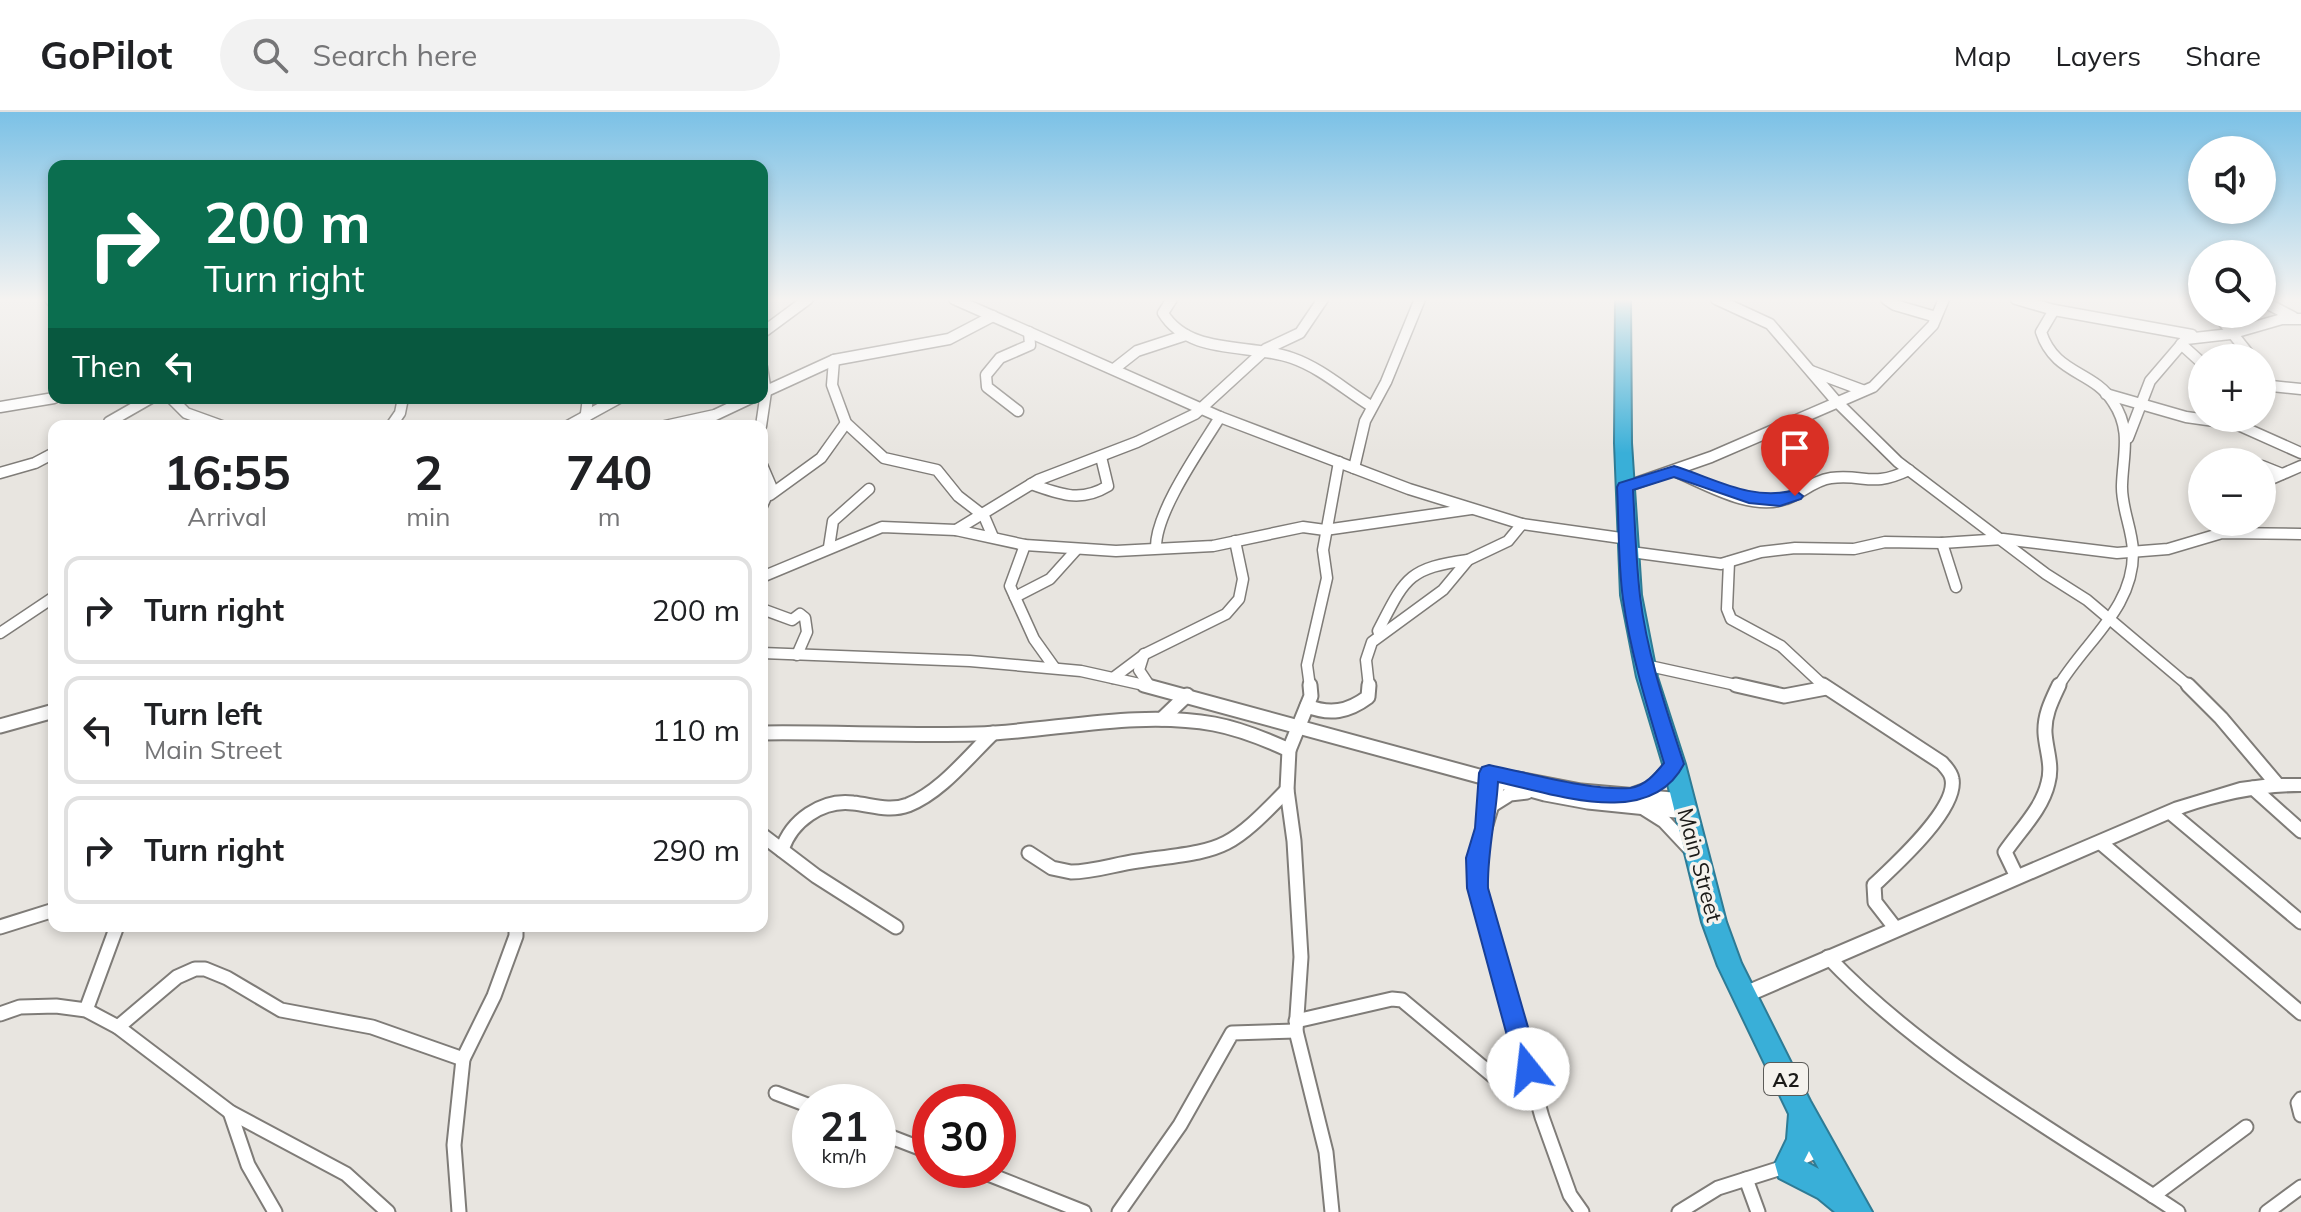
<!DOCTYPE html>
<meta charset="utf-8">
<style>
:root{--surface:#fff;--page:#f2f2f2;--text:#202124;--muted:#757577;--line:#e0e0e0}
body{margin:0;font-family:Mulish,sans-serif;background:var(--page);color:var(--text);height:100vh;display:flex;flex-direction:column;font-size:30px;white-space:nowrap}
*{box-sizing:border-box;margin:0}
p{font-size:26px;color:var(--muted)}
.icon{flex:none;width:44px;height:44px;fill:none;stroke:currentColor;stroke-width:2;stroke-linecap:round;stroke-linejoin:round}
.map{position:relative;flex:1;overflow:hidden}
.panel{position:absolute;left:48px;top:308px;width:720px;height:512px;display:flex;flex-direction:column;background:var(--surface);border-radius:16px;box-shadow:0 4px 12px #0003}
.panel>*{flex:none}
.hud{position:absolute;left:48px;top:48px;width:720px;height:244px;border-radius:16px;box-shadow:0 4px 12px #0003;background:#0b6e4f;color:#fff;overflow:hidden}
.tools{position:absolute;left:2188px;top:24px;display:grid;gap:16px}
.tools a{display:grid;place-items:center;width:88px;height:88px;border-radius:50%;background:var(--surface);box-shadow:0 4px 12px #0003;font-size:40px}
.speed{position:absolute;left:792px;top:972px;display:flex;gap:16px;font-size:40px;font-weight:700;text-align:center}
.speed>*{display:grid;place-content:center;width:104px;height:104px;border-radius:50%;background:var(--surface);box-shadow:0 4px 12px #0003;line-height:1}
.speed small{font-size:20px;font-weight:400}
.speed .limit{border:12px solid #d22;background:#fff;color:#111}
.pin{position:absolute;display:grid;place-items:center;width:68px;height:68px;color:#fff;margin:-82px -34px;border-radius:50% 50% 50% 0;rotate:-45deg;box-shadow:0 0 8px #0007}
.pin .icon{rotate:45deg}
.me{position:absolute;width:88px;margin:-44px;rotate:344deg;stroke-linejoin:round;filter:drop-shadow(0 0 6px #0008)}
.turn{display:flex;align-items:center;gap:28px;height:168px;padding:0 24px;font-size:36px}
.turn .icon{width:104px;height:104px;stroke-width:2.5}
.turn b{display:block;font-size:56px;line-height:68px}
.then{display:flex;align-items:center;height:76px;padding:0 24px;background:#0003;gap:16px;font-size:30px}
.eta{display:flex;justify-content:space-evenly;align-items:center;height:136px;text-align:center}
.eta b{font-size:48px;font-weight:700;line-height:56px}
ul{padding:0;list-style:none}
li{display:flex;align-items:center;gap:24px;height:108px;margin:0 16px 12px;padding:0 8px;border:4px solid var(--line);border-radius:16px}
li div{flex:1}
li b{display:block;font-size:30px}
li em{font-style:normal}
header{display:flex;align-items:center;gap:48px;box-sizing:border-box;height:112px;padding:0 40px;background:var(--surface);border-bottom:2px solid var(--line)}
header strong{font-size:38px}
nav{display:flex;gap:44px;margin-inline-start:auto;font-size:28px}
.search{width:560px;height:72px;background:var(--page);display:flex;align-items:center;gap:20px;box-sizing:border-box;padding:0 28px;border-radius:44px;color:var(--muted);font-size:30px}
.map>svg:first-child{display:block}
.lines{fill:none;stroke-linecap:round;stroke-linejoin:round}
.street-far1-casing{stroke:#7f7c78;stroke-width:13}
.street-casing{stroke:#7f7c78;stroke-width:17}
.secondary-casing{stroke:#7f7c78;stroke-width:4}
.highway-casing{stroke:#2e7b95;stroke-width:4}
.street-far1{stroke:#fff;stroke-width:10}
.street{stroke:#fff;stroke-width:13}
.secondary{fill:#fff;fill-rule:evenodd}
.highway{fill:#39afd8;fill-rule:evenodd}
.route{fill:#2563eb;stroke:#184099;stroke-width:2}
.labels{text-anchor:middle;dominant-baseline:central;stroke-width:7;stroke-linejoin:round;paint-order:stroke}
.shield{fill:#f5f2ed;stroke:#5c5b58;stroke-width:2}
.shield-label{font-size:20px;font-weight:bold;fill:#1b1a18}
.street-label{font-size:22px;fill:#1b1a18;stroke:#f5f2ed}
</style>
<header>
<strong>GoPilot</strong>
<div class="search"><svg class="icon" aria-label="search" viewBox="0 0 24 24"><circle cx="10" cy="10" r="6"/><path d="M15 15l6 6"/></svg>Search here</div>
<nav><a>Map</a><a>Layers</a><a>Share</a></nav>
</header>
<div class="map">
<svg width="2301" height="1100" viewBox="0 0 2301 1100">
<rect width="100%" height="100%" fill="#e8e5e0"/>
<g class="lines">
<defs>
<g id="street-far1">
<polyline points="50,187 54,192"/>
<polyline points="954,187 1220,305 1409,377 1522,412 1628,427"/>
<path d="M1172,187l-9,14c26,43 87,30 129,45 29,10 53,32 79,48"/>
<polyline points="1716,187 1770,212 1836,289 1898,350 2046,462 2087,488 2190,575"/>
<polyline points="1886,187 1895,193 1936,205"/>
<polyline points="2016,187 2054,198 2192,223"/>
<polyline points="2262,189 2293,205"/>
<path d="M2054,198l-13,22c14,43 52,38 72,70 19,28 10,52 9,83 -1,22 10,43 11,66 1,58 -48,90 -75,136"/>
<polyline points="2217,202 2252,246"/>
<polyline points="762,221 808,187"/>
<polyline points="2181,232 2202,251"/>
<polyline points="834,248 832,273 846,311 884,346 937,358 958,384 984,404 993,425"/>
<polyline points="1114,257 1137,239 1186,223"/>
<polyline points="2262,257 2269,274"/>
<polyline points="1811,259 1862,278"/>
<polyline points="2262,273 2301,277"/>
<polyline points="762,281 834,248 949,227 993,204"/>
<polyline points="2106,282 2186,305 2236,312"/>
<polyline points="171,286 186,301 222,314"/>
<polyline points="0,295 54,286"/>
<polyline points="1018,299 987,275 986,263 1000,246 1030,233 1029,220"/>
<polyline points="2238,308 2236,312 2301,341"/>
<polyline points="585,309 588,286"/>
<polyline points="108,314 109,310 151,286"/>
<polyline points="391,314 400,301 403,286"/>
<polyline points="568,314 619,286"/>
<polyline points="665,314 715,303 751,286"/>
<polyline points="761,314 766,280 762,255"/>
<polyline points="2128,326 2150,269 2186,227 2230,222 2282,207 2301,207"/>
<polyline points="2214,350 2227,345 2250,350"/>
<polyline points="762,353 771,374 762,394"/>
<polyline points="2262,354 2282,362"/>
<polyline points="1354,356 1365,309 1386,270 1420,187"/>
<path d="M1674,359c32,13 77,41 112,28 15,-5 28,-19 45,-21 35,-4 40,10 78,-8"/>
<polyline points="0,361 35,351 54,341"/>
<polyline points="2262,371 2301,354"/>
<path d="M1031,372c29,10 49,19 77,2l-7,-29"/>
<polyline points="1625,375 1711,345 1873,275 1933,213 1944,187"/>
<polyline points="770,383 821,346 846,311"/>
<polyline points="956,418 1038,368 1137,330 1195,302 1266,237 1300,221 1323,187"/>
<polyline points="1942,431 1956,475"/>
<polyline points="1025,433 1010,474 1034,527 1054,555"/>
<polyline points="829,435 833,409 869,377"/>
<path d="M1156,435c0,-36 45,-99 64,-130"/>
<polyline points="1631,440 1721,452 1761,440 1795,436 1854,437 1885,430 1942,431 2003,427 2117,441 2168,437 2222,421 2301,422"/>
<polyline points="1729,450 1727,497 1731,507 1781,534 1825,575"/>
<polyline points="762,465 882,415 956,418 1025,433 1116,439 1213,434 1303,415 1325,418 1471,397"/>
<polyline points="1015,485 1050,467 1077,437"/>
<polyline points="762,497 792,508 800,502 805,506 807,520 797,543"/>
<polyline points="0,521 54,485"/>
<path d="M1380,522l-2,-3c27,-52 29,-63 90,-71"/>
<polyline points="762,541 970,549 1081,559 1153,575"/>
<polyline points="1144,542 1139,558 1149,573"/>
<polyline points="1645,553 1745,575"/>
<polyline points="1113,566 1145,542 1226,502 1239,487 1243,467 1235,429"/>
<polyline points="1310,575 1307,553 1327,466 1323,438 1339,350"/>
<polyline points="1369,575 1366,548 1372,530 1443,478 1468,448 1508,429 1522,412"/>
</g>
<g id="street">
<polyline points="1144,573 1545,682 1588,690 1686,700"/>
<polyline points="1310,573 1311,584 1289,638 1287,678 1294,729 1301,845 1296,919 1326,1040 1332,1100"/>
<polyline points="1736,573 1784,584 1826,576"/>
<path d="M1823,573l119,78c4,5 9,9 10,16 6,30 -58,87 -78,106l1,17 21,27"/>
<polyline points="2188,573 2221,606 2276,671"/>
<path d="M1307,594c23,9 41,6 61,-9l1,-12"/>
<polyline points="1162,607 1187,583"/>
<polyline points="0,614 54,599"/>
<path d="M762,621c71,-1 143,3 214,1 79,-3 160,-24 238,-10 27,5 51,15 75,26"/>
<polyline points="1500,666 1476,746 1477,776 1542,1005 1570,1083 1582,1100"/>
<polyline points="1518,667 1581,679 1683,688"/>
<polyline points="2253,676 2301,719"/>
<polyline points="1635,682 1652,676 1674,652"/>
<polyline points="1494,692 1510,682 1527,680"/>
<polyline points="1645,697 1664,709 1694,741"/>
<polyline points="2171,701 2301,810"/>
<polyline points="1484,707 1489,661"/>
<polyline points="762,723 816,764 896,815"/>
<polyline points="2101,731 2301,901"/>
<path d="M782,738c9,-29 40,-51 71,-47 19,2 36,9 55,2 33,-13 60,-48 85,-72"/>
<path d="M1029,741l23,15 19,4c23,0 44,-8 67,-11 86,-12 87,-7 149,-71"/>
<path d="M2017,765l-12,-25c15,-22 37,-43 43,-69 5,-18 -2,-33 -3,-50 -1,-18 7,-33 14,-48"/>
<polyline points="0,815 54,798"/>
<path d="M1828,845c98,103 232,177 350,255"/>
<polyline points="86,898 117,814"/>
<polyline points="0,902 20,895 56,894 86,898 118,915 230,1000 346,1062 388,1100"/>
<polyline points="1296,909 1392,887 1402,888 1498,968 1522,982 1535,982"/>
<polyline points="118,915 177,865 195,857 205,857 227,866 281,898 372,915 463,947"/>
<polyline points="776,981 810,994"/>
<polyline points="2301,987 2298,991 2301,1003"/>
<polyline points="230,1000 248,1053 275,1100"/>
<polyline points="878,1020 930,1040"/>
<polyline points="978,1058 1084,1100"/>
<polyline points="1746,1067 1758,1100"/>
<polyline points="2153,1084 2246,1015"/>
<polyline points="459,1100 454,1033 463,947 494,884 516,824 516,814"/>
<polyline points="1119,1100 1180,1013 1232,921 1296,919"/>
<polyline points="1679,1100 1718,1076 1781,1056 1821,1037"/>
<polyline points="2267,1100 2301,1075"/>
</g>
<path id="secondary" d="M2271,667h30v12c-41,0 -77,8 -116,21l-435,189 -6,2 -6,-2 -3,-6 3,-6 40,-17 396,-169 66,-20z"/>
<path id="highway" d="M1616,187h14l1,144 10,152 16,82 28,87 41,158 15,41 69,138 62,111h-37l-17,-14 -39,-20 -4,-14 12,-25 2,-25 -71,-148 -16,-44 -39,-158 -26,-87 -16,-82 -6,-152zM1809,1039l10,18 -15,-8z"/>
</defs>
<use href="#street-far1" class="street-far1-casing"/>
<use href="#street" class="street-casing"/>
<use href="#secondary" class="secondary-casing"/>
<use href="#highway" class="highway-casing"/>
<use href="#street-far1" class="street-far1"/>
<use href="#street" class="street"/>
<use href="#secondary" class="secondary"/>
<use href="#highway" class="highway"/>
</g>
<linearGradient id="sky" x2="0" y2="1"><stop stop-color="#7bc1e6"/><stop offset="0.55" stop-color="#f5f3f1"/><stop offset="1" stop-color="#f5f3f1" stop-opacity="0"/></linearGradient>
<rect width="2301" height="341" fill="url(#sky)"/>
<path class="route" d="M1674,354c40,12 78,36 121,24l8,6 -2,3 -21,7 -31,-3 -75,-26 -41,13c2,35 3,71 7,106 7,58 26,113 44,168 -34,66 -129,30 -186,18 -2,36 -11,71 -10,106l52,181 -4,8 -8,3 -8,-3 -4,-8 -49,-181 -1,-30 9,-30 4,-55 3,-6 7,-2c40,8 102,26 141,23 15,-2 25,-14 34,-25 -16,-54 -33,-107 -41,-164 -5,-36 -4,-75 -6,-112l2,-4z"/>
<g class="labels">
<rect class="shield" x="1764" y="951" width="44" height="32" rx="6"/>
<g class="shield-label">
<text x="1786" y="967">A2</text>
</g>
<g class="street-label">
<text transform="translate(1700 753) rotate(75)">Main Street</text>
</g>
</g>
</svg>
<div class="tools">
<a><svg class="icon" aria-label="sound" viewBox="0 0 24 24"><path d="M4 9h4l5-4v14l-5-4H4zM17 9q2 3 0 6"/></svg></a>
<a><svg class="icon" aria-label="search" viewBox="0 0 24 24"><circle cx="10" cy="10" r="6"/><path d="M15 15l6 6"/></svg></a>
<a>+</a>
<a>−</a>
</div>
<div class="speed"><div>21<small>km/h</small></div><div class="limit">30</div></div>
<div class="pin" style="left:1795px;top:384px;background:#d93025"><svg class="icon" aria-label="arrive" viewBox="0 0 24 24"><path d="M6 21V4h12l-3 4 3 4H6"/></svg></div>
<svg class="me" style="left:1528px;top:957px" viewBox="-20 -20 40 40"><circle r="19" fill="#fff"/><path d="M0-13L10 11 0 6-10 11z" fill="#2563eb"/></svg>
<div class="hud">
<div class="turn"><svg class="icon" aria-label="right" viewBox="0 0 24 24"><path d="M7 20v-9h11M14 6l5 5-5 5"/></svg><div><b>200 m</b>Turn right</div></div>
<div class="then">Then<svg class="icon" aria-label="left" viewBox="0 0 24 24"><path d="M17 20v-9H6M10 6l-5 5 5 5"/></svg></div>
</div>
<section class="panel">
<div class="eta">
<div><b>16:55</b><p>Arrival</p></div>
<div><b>2</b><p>min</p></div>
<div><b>740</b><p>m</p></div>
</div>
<ul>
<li><svg class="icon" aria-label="right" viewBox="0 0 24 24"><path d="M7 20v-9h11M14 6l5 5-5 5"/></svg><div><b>Turn right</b></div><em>200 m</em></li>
<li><svg class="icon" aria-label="left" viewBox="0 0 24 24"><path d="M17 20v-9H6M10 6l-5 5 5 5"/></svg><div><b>Turn left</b><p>Main Street</p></div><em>110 m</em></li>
<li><svg class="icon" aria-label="right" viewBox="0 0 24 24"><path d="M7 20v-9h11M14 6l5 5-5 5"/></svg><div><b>Turn right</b></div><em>290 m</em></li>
</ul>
</section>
</div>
